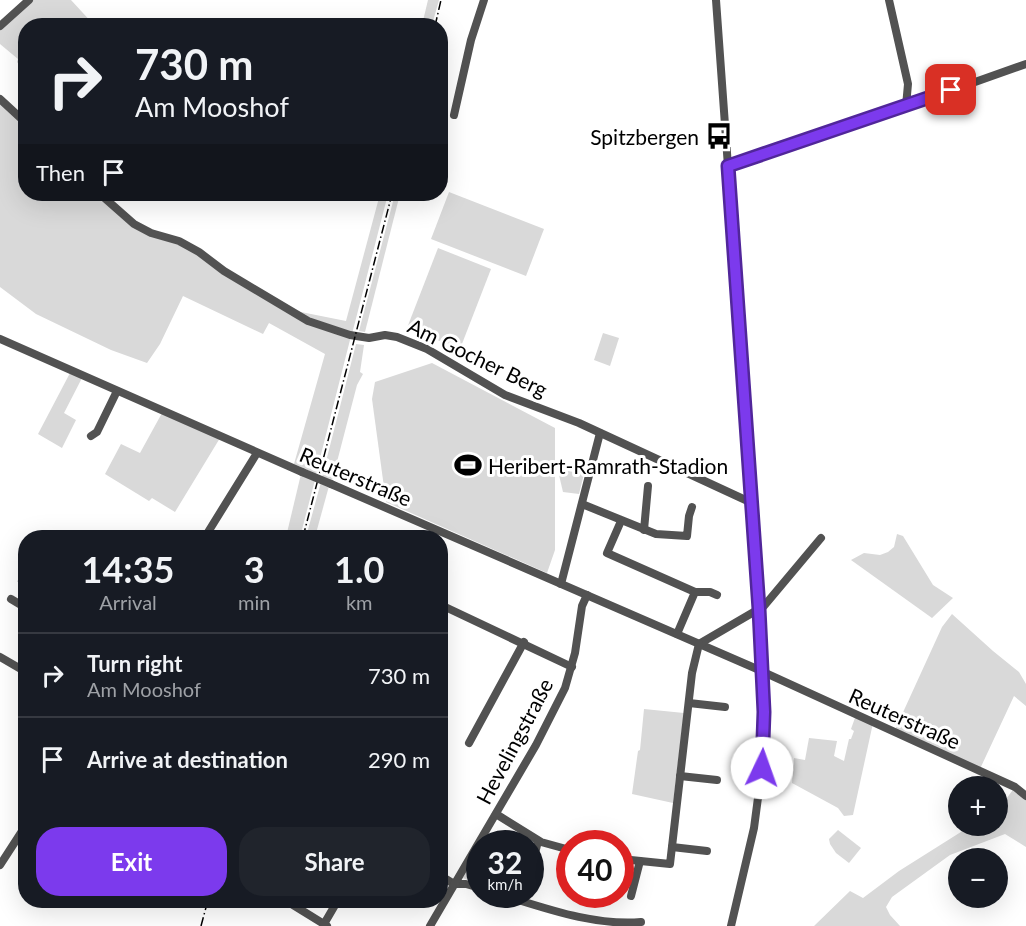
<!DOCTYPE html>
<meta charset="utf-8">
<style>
:root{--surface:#171b24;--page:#20242c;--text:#f1f3f6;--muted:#9ea1a6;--line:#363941;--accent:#7c3aed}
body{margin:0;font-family:Lato,sans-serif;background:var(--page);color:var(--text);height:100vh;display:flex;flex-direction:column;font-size:22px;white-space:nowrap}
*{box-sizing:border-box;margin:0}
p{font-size:20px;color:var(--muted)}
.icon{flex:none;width:33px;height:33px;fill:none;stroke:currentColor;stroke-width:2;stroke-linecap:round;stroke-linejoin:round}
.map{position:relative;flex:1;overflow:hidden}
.side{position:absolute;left:18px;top:530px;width:430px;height:378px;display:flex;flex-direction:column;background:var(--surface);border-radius:24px;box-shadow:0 6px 24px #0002}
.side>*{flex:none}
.top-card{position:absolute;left:18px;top:18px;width:430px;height:183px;border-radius:24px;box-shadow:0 6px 24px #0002;background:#171b24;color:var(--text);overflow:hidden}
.tools{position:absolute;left:948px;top:776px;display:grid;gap:12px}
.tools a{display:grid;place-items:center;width:60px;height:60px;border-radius:50%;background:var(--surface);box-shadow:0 6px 24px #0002;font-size:30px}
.speed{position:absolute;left:466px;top:830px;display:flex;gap:12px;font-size:30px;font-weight:700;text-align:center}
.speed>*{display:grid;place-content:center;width:78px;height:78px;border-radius:50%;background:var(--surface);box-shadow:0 6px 24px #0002;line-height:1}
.speed small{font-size:15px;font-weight:400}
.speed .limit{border:9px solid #d22;background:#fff;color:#111}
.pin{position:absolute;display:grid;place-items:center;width:51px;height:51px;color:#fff;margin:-26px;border-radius:12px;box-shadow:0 3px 9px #0006}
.me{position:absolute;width:66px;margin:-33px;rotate:3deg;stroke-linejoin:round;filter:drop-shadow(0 0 4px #0008)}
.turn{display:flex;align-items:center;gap:21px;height:126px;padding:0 18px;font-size:27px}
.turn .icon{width:78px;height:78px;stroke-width:2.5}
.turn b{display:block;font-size:42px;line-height:51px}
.then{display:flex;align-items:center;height:57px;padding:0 18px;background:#0003;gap:12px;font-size:22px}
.eta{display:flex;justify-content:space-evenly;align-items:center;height:102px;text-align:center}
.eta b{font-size:36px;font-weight:700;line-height:42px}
.button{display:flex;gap:12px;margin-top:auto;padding:12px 18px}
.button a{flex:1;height:69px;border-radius:24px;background:var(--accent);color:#fff;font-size:24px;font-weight:700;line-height:69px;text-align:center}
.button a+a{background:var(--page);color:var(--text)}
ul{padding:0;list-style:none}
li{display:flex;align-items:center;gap:18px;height:84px;padding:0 18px;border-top:2px solid var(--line)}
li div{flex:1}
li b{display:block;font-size:22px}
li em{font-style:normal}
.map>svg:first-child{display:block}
.green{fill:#d9d9d9}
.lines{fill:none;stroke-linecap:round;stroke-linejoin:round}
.minor{stroke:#525252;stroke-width:8}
.rail{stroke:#000;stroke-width:1.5;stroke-dasharray:9 3 1.5 3;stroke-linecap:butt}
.minor-bridge{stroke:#525252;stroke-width:8}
.route-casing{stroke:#51269a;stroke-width:15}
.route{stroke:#7c3aed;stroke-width:10}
.labels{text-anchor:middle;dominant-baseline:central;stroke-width:6;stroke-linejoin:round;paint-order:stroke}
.poi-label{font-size:21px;fill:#000;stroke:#fff;text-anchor:end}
.street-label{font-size:21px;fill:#000;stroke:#fff}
</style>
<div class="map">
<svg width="1026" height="926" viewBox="0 0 1026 926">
<rect width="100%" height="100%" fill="#fff"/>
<g class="green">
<polygon points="33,0 71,0 94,25 26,26 25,73 17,62 18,59 0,44 0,30"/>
<polygon points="428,0 439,0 432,25 422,25"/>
<polygon points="0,102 25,126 26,194 98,194 119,213 179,242 264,297 351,336 316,474 294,464 325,354 269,323 263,334 183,296 160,344 147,363 111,350 36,314 0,287"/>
<polygon points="449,192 544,229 526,276 431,239"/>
<polygon points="380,194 388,194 352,334 313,322 296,311 346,321"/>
<polygon points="395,194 400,194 365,332 359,331"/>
<polygon points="438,248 491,269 460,349 407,328"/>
<polygon points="603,333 619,338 610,366 594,360"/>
<polygon points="356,344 364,345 360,372 363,374 357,385 332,481 322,477"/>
<polygon points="432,363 555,428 555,550 547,573 386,502 372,399 375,382"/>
<polygon points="70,373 82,378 64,413 76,420 62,448 38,434"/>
<polygon points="162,413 220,438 175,512 152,498 149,501 105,474 121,444 140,453"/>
<polygon points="568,471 584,474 579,494 563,492 559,475"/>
<polygon points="301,474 315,480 300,537 286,537"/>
<polygon points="321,482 329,486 315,537 306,537"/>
<polygon points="897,534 903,536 933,585 953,598 932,618 851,560 864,553 880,555 888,552 894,547"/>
<polygon points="952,614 993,651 1019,672 1026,684 1026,706 1014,696 979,771 894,732 942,627"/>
<polygon points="644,709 684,713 673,803 632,794 638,751 640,750"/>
<polygon points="856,715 873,723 853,815 844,816 838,808 792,783 794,758 805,760 809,738 837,741 834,756 844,761 849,739 851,739 854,731 851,729"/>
<polygon points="1015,787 1026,796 1026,847 1005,834 950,855 892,897 886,907 890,915 900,926 814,926 850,891 863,898 899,871 972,825 998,825 998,810"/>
<polygon points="838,830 861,848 849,863 836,853 830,844 829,839"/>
<polygon points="470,865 478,869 472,882 463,878"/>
</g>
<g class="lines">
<g class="minor">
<polyline points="716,0 757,569 764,712 761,775 754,828 731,926"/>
<polyline points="889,0 908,84 906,106"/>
<polyline points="0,26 29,0"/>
<polyline points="0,99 26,123"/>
<polyline points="454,115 471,40 484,0"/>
<polyline points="728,166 899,109 1026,64"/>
<polyline points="100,194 134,224 151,233 179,241 199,252 224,271 308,321 350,335 369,338 385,335 397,337 427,349 505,395 579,423 752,503"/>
<polyline points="0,339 302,472"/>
<polyline points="91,436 97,432 117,391"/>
<polyline points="331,484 757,669 1015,787 1026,796"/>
<polyline points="582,504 656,534 687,536 689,516 692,507"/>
<polyline points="621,521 607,553 695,592 677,634"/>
<polyline points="644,530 648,486"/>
<polyline points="205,537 257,453"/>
<polyline points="22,581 26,576"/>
<polyline points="561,584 600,433"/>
<polyline points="695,592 710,592 717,595"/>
<polyline points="11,599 26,608"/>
<polyline points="441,605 572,667"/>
<polyline points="699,644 764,606 821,538"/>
<polyline points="0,657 26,672"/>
<polyline points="689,703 725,707"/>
<polyline points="469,743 524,642"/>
<polyline points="680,776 717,780"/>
<polyline points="441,795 443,796"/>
<polyline points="496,814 541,842 570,850"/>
<polyline points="672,847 707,851"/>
<polyline points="621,859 670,864 692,673 699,644"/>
<polyline points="0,865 26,825"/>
<polyline points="531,870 538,841"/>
<polyline points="441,876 454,884 466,884 480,888"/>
<path d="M499,894c46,14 94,32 142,28"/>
<polyline points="631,896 640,861"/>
<polyline points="285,900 327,926"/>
<polyline points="324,924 338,900"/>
<polyline points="430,926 536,745 565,688 575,653 582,606 587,595"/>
</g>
<g class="rail">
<polyline points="435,26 441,0"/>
<polyline points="303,537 392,194"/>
<polyline points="201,926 208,900"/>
</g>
<polyline class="minor-bridge" points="302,472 331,484"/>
</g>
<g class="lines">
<defs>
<polyline id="route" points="762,768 764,712 759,609 728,166 951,90"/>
</defs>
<use href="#route" class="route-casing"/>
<use href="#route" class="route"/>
</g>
<defs>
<symbol id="bus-bare" viewBox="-9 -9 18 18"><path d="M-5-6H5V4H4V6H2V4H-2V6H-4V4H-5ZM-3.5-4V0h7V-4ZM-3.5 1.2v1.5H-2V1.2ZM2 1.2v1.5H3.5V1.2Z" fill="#000" stroke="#fff" stroke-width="2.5" paint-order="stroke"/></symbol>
<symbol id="stadium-bare" viewBox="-9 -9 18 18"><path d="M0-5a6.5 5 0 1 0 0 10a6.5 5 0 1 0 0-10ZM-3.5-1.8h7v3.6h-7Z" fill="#000" stroke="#fff" stroke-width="2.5" paint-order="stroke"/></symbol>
</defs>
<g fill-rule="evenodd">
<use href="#bus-bare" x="700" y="117" width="38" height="38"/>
<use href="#stadium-bare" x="449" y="446" width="38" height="38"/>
</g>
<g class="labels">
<g class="poi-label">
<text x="699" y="136">Spitzbergen</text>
<text x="488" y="465" text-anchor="start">Heribert-Ramrath-Stadion</text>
</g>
<g class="street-label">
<text transform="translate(478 357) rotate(26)">Am Gocher Berg</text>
<text transform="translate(356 476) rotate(23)">Reuterstraße</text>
<text transform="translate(905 718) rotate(24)">Reuterstraße</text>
<text transform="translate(514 741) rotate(-62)">Hevelingstraße</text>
</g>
</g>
</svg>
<div class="tools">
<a>+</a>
<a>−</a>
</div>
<div class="speed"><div>32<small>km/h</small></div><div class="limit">40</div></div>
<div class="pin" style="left:951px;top:90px;background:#d93025"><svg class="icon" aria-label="arrive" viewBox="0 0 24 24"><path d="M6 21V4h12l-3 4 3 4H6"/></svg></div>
<svg class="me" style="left:762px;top:768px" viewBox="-20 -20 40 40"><circle r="19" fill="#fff"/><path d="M0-13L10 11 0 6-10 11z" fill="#7c3aed"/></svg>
<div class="top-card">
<div class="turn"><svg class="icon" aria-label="right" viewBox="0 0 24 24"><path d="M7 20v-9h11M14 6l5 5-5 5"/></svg><div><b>730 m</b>Am Mooshof</div></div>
<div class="then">Then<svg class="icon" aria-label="arrive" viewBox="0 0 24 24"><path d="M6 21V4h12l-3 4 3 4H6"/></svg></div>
</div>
<section class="side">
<div class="eta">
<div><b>14:35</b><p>Arrival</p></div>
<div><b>3</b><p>min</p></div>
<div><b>1.0</b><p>km</p></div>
</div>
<ul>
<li><svg class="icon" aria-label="right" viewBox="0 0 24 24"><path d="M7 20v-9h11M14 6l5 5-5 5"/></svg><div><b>Turn right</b><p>Am Mooshof</p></div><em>730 m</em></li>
<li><svg class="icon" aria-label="arrive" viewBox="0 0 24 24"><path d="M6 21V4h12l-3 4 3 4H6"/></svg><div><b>Arrive at destination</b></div><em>290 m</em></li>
</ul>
<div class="button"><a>Exit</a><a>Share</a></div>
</section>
</div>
